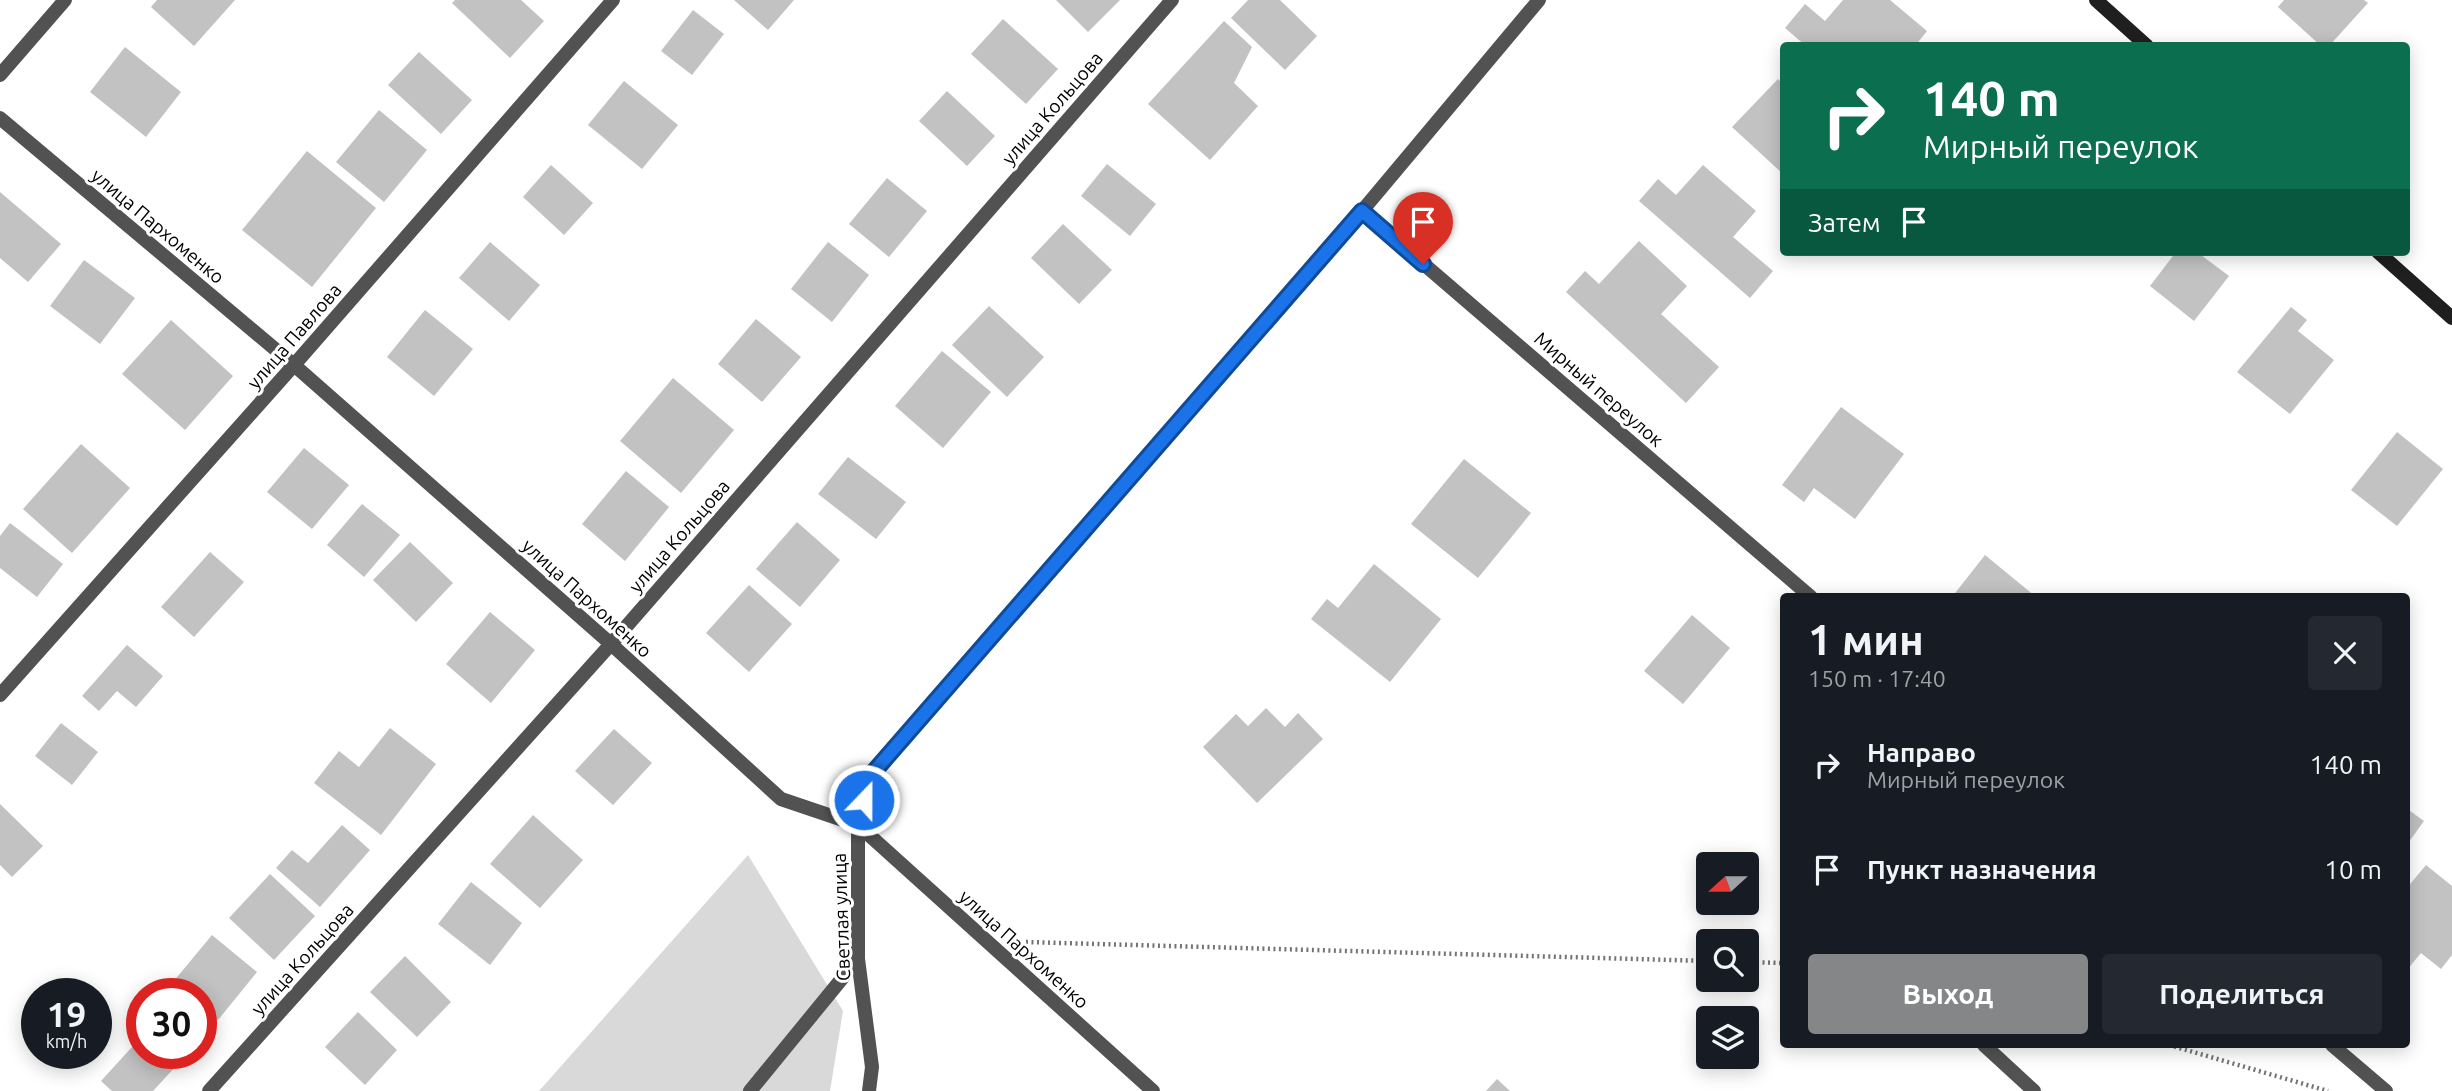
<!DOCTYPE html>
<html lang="ru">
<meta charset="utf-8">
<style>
:root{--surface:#171b24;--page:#242831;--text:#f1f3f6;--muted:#9ea1a6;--accent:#858687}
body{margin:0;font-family:Ubuntu,sans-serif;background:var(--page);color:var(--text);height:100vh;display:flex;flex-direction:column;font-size:26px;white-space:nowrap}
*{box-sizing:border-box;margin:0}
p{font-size:23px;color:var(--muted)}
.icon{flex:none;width:38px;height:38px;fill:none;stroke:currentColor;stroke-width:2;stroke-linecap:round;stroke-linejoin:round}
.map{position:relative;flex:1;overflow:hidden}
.panel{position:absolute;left:1780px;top:593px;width:630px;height:455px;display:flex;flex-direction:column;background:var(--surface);border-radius:7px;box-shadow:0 4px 18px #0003}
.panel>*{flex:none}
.hud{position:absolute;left:1780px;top:42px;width:630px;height:214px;border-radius:7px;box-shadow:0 4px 18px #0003;background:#0b6e4f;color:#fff;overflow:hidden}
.needle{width:46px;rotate:249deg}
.tools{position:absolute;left:1696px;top:852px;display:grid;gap:14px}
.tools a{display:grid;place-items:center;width:63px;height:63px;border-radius:7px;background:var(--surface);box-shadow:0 4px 18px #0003;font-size:35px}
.speed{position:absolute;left:21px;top:978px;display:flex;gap:14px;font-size:35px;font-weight:700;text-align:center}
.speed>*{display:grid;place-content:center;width:91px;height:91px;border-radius:50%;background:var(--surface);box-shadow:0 4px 18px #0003;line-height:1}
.speed small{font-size:18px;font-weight:400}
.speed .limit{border:10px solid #d22;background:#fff;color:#111}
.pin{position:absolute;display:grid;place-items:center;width:60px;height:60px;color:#fff;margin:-72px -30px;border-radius:50% 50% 50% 0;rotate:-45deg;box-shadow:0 0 7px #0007}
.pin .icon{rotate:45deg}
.me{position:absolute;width:77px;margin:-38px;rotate:22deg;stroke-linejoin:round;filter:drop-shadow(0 0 5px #0008)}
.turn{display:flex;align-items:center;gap:24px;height:147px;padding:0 28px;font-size:32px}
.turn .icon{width:91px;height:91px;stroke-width:2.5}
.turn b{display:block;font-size:49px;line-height:60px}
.then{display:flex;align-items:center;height:66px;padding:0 28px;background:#0003;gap:14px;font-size:26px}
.round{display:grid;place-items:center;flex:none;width:74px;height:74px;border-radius:7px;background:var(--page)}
.headline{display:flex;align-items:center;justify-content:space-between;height:119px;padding:0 28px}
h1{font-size:42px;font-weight:700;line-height:52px}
.action{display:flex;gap:14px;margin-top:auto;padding:14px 28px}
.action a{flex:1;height:80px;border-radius:7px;background:var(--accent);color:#fff;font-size:28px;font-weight:700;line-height:80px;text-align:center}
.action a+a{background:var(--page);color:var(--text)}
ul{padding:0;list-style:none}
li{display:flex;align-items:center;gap:21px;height:105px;padding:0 28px}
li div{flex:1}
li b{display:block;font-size:26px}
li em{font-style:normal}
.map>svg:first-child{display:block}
.green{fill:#d9d9d9}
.building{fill:#c2c2c2}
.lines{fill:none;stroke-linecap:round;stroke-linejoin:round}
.path{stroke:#747474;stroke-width:4.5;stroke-dasharray:2 3.5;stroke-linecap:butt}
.lane{stroke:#525252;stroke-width:14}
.street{stroke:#525252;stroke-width:14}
.secondary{stroke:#1f1f1f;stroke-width:14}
.route-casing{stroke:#114b97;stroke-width:18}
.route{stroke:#1a73e8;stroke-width:12}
.labels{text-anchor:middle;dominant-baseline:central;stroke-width:6;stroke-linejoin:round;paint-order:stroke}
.street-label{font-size:19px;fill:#000;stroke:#fff}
</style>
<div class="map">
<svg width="2452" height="1091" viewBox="0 0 2452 1091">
<rect width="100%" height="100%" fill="#fff"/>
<polygon class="green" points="748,855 843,1011 830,1091 539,1091"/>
<g class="building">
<polygon points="157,0 235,0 194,46 151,7"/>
<polygon points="455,0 521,0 544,21 510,58 452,3"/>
<polygon points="734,0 794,0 768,30"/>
<polygon points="1056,0 1120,0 1088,32"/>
<polygon points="1248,0 1280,0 1317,36 1285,70 1231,18"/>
<polygon points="1843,0 1890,0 1927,31 1915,46 1806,46 1785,28 1805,4 1825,21"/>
<polygon points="2284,0 2364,0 2368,3 2329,46 2321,46 2278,7"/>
<polygon points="693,10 724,34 692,75 661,51"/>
<polygon points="1003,19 1058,69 1026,104 971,54"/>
<polygon points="1224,21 1252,47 1234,83 1258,106 1210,160 1148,104"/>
<polygon points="125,47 181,92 146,137 90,92"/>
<polygon points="419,52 472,100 441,134 388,85"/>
<polygon points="1778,79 1783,84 1783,174 1732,127"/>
<polygon points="624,81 678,125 642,169 588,125"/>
<polygon points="947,91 995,136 967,166 919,121"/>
<polygon points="379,110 427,150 384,202 336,162"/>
<polygon points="307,151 376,208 312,287 242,230"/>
<polygon points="1107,164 1156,204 1130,236 1081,196"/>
<polygon points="551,165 593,203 564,235 523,197"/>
<polygon points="1703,165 1756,211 1733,237 1773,271 1750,298 1639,201 1658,179 1676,195"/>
<polygon points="887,178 927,211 889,257 849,224"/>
<polygon points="0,192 61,244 28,282 0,258"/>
<polygon points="1063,224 1112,270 1079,304 1031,258"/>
<polygon points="1639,241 1687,286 1661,314 1719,367 1686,403 1566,292 1585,271 1599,284"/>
<polygon points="490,242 540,285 509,321 459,278"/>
<polygon points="828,242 869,275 832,322 791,289"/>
<polygon points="2176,252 2197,252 2229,276 2194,321 2150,286"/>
<polygon points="84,260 135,298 100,344 50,306"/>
<polygon points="989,306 1044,357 1007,397 952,345"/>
<polygon points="2291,307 2307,320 2298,331 2334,360 2290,414 2237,372"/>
<polygon points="425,310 473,349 434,396 387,357"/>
<polygon points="756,319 801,357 762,402 718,364"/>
<polygon points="171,320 233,376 185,430 122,374"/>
<polygon points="942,351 991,392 943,448 895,406"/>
<polygon points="673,378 734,430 681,493 620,441"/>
<polygon points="1841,407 1904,454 1855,519 1814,488 1804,502 1782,485"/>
<polygon points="2397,432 2443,469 2397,526 2351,490"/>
<polygon points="81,444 130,488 72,553 23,509"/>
<polygon points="304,448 349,485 312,529 267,492"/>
<polygon points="848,457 906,502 876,539 818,494"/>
<polygon points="1464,459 1531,513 1478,578 1411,524"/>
<polygon points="626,471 669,507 625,561 582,524"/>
<polygon points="362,504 400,535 364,577 327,545"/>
<polygon points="797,522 840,560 800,607 756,569"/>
<polygon points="10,523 63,564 37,597 0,568 0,536"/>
<polygon points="410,542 453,583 416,622 373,580"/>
<polygon points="210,552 244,582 194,637 161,607"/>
<polygon points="1985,555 2036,597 1952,597"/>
<polygon points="1374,564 1441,619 1390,682 1311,619 1327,599 1338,608"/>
<polygon points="749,585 792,624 749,672 706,633"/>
<polygon points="490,612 535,650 491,703 446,664"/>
<polygon points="1692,615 1730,648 1683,704 1644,671"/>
<polygon points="127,645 163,676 136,707 117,691 99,711 82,696"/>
<polygon points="1266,708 1285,727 1298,713 1323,739 1257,803 1203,747 1236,714 1248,726"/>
<polygon points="61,723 98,752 72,785 35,756"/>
<polygon points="390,728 436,764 381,835 314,783 339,751 359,767"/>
<polygon points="614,729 652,763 613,805 575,771"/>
<polygon points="0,804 43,846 12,877 0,865"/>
<polygon points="2406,808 2424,821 2406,846"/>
<polygon points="533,815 583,860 540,908 490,864"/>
<polygon points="342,825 370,850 320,907 276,868 292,850 308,863"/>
<polygon points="2426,865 2452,886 2452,955 2441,969 2421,953 2406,971 2406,889"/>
<polygon points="270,874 315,916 274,960 229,918"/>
<polygon points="471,882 522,923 490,965 438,924"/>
<polygon points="212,935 257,972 218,1020 201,1006 201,994 187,994 173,982"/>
<polygon points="405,956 451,1002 417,1037 370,992"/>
<polygon points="358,1012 397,1050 365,1085 325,1047"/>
<polygon points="142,1036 142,1054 187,1054 153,1091 112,1091 101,1081"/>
<polygon points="1497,1079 1510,1091 1486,1091"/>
</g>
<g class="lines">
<g class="path">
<polyline points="1026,942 1708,961"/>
<polyline points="1746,962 1783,963"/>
<polyline points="2169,1045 2328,1091"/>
</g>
<polyline class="lane" points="750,1091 858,959"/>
<g class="street">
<polyline points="0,75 65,0"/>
<polyline points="0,118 294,365 611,644 781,799 858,825 1153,1091"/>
<polyline points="1362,211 1811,597"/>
<polyline points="0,695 294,365 613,0"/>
<polyline points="1984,1045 2034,1091"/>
<polyline points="2332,1045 2386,1091"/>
<polyline points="209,1091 611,644 1172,0"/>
<polyline points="869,1091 872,1067 858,959 858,825 871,775 1362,211 1539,0"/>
</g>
<g class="secondary">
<polyline points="2096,0 2147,46"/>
<polyline points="2378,252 2452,318"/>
</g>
</g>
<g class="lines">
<defs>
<polyline id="route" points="864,800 871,775 1362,211 1423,264"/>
</defs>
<use href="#route" class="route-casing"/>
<use href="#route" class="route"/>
</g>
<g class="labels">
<g class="street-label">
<text transform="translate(1052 108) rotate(-49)">улица Кольцова</text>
<text transform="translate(158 226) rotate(40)">улица Пархоменко</text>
<text transform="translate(294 336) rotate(-49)">улица Павлова</text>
<text transform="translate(1599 389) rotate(41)">Мирный переулок</text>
<text transform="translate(679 536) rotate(-49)">улица Кольцова</text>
<text transform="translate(587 598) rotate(42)">улица Пархоменко</text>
<text transform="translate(841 917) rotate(-92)">Светлая улица</text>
<text transform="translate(1024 949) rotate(42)">улица Пархоменко</text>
<text transform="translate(302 959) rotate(-48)">улица Кольцова</text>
</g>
</g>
</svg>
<div class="tools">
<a><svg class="needle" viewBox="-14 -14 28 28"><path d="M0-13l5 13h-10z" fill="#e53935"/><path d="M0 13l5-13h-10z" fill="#9ea1a6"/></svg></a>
<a><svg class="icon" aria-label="search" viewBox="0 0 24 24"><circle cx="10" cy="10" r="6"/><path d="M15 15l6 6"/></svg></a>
<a><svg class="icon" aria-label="layers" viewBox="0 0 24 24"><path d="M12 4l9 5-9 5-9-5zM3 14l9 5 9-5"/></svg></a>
</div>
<div class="speed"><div>19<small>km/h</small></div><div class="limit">30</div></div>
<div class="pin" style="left:1423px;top:264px;background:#d93025"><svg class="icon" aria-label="arrive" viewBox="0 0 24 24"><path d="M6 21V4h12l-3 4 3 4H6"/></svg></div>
<svg class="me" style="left:864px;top:800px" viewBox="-20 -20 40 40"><circle r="17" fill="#1a73e8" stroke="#fff" stroke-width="3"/><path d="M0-11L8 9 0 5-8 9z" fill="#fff"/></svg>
<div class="hud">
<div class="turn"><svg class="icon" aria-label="right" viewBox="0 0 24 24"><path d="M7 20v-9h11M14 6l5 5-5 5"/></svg><div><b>140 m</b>Мирный переулок</div></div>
<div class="then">Затем<svg class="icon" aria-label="arrive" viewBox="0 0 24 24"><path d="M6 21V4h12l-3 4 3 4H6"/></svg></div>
</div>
<section class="panel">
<div class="headline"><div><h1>1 мин</h1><p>150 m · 17:40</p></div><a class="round"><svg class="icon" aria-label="close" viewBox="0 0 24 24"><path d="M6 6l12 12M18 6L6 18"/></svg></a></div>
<ul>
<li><svg class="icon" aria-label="right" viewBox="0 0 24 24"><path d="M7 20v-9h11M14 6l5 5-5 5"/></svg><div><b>Направо</b><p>Мирный переулок</p></div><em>140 m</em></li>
<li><svg class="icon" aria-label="arrive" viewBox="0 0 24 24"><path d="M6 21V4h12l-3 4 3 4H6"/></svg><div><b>Пункт назначения</b></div><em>10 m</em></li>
</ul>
<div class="action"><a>Выход</a><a>Поделиться</a></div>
</section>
</div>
